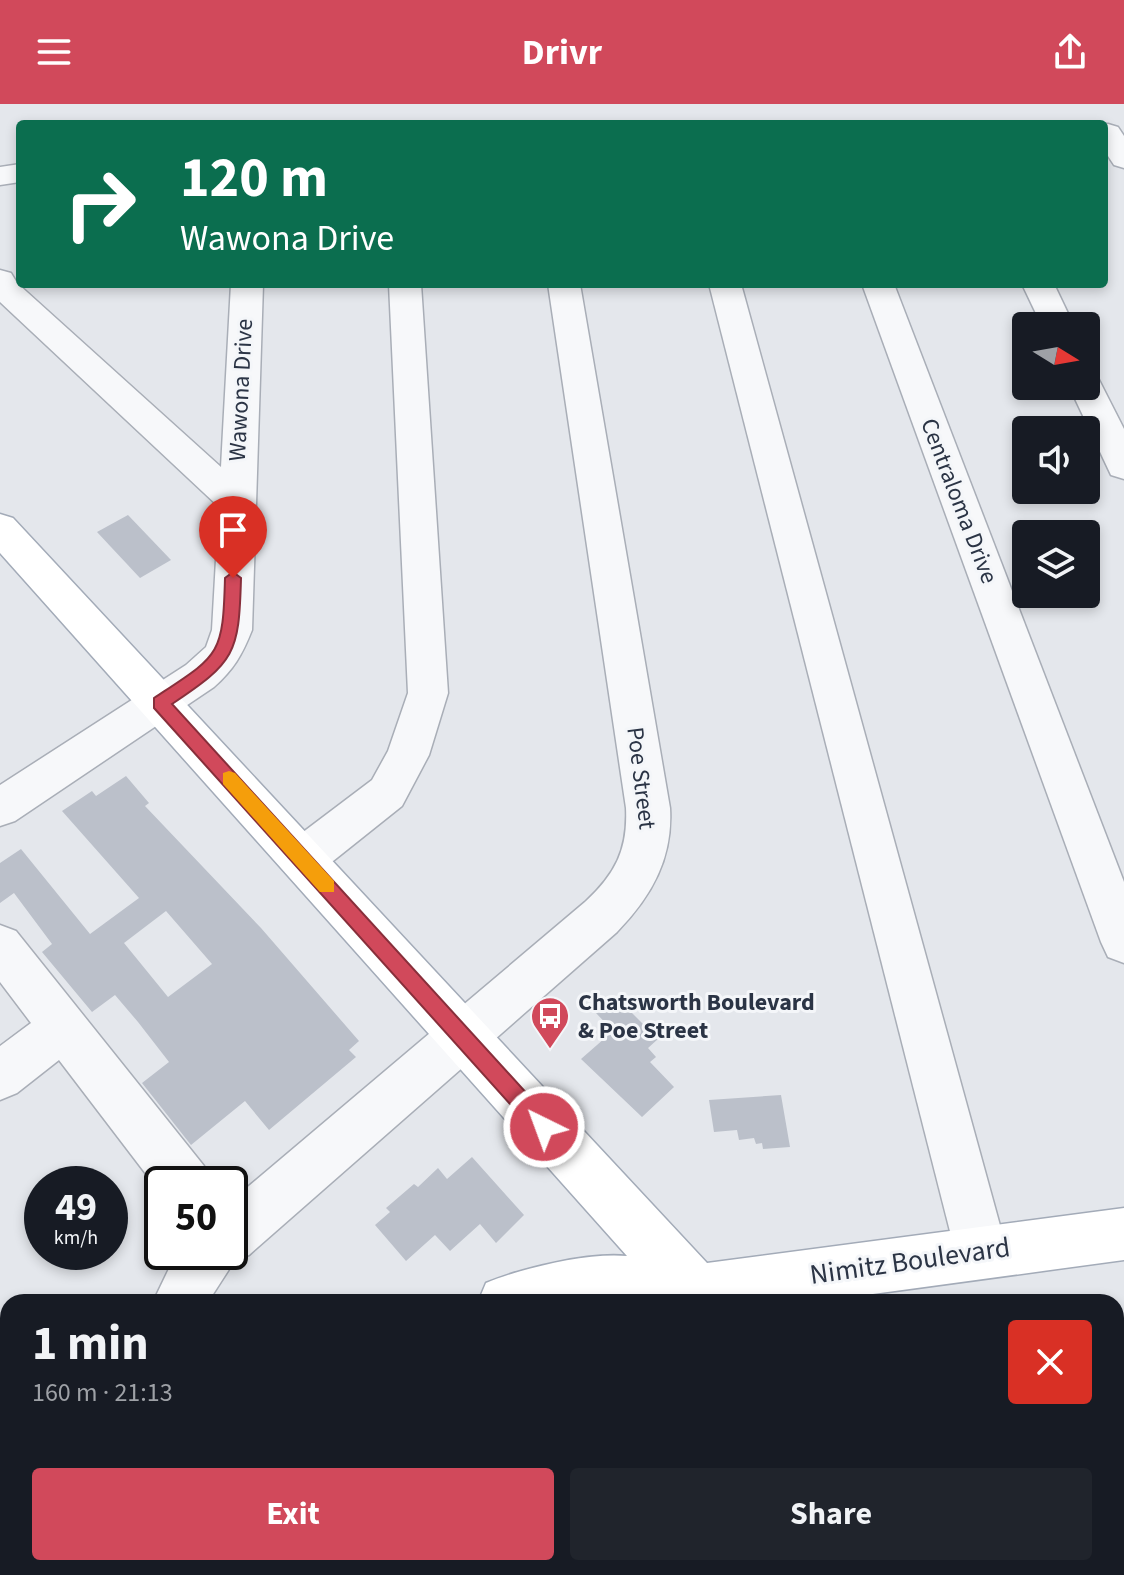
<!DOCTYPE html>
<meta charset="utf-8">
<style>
:root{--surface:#171b24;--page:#20242c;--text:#f1f3f6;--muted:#9ea1a6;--accent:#d1495b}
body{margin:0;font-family:"Source Sans 3",sans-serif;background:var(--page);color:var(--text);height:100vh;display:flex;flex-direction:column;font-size:30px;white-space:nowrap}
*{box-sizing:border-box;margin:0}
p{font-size:26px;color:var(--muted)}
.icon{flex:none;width:44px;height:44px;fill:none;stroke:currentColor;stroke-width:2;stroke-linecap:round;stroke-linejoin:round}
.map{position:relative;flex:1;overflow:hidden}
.side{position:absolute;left:0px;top:1190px;width:1124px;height:282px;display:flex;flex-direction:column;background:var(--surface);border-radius:24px 24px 0 0;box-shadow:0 4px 12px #0003}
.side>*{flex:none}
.banner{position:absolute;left:16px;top:16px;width:1092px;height:168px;border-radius:8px;box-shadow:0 4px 12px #0003;background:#0b6e4f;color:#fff;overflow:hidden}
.needle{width:52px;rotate:101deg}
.tools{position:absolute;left:1012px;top:208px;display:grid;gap:16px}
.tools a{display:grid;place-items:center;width:88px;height:88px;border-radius:8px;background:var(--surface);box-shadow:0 4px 12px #0003;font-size:40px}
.speed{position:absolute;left:24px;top:1062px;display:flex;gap:16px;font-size:40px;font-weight:700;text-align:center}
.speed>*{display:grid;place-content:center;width:104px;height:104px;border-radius:50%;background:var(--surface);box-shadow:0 4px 12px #0003;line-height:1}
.speed small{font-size:20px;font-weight:400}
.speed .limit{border:4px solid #111;border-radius:12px;background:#fff;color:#111}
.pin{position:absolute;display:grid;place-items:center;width:68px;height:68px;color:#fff;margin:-82px -34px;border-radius:50% 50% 50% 0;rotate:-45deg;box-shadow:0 0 8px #0007}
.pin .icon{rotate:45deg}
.me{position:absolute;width:88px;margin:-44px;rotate:318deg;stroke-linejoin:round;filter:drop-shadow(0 0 6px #0008)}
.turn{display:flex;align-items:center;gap:28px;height:168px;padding:0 32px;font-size:36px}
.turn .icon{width:104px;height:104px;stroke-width:2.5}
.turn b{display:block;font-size:56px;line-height:68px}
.round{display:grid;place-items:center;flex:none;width:84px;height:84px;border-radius:8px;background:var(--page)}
.summary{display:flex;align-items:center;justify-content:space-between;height:136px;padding:0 32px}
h1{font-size:48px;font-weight:700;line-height:60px}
.primary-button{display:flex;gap:16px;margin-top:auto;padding:16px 32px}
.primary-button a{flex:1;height:92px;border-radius:8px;background:var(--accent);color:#fff;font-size:32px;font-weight:700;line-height:92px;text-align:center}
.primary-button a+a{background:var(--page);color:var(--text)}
header{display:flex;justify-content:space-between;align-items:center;height:104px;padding:0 32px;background:var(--accent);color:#fff;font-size:36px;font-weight:700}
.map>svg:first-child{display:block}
.building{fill:#bbc0ca;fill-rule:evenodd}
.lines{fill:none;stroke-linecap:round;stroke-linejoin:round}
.minor-casing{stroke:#a9aeb7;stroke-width:3}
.major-casing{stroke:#a3abb8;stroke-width:3}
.minor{fill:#f7f8fa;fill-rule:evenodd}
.major{fill:#fff;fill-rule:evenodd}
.route{fill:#d1495b;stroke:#882f3b;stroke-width:2}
.slow{fill:#f59e0b}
.labels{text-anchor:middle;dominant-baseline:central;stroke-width:6;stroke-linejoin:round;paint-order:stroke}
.street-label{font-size:24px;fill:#2b3445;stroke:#f4f6f9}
.poi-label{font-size:24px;font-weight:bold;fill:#2b3445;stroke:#f4f6f9;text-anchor:start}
.near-street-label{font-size:28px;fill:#2b3445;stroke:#f4f6f9}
</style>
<header><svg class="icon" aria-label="menu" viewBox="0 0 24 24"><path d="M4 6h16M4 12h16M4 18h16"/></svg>Drivr<svg class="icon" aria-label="share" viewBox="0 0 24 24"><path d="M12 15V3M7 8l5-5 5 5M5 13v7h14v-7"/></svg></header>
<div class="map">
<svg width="1124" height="1471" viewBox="0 0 1124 1471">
<rect width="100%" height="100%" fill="#e4e7ec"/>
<g class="building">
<polygon points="128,411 171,456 140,474 97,428"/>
<path d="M126,672l23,27 -4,3 116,122 98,113 -10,9 7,7 -87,73 -24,-29 -54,44 -49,-62 27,-21 -31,-40 -23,-27 -23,17 -50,-60 10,-8 -38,-51 -14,10v-40l21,-14 69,85 49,-36 -77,-87 30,-20 4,5zM166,807l46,53 -44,33 -44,-54z"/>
<polygon points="615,892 658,935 648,944 656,953 650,958 674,983 642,1013 581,955 613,927 596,909"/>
<polygon points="781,991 790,1043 763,1045 762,1039 756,1040 754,1034 739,1036 737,1026 714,1028 709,996"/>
<polygon points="472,1053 524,1111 496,1139 480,1120 450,1147 435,1131 406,1157 375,1121 390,1108 386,1104 414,1080 418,1083 438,1064 447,1075"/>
</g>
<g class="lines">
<defs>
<g id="minor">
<polygon points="1108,20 1118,23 1124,32 1124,64 1114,61 1104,46 1104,21"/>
<polygon points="20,60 20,78 0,81 0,63"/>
<path d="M0,166l11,3 6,10 204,184 10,-183h32l-11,346c-10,25 -18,39 -38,57l-199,134 -15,5v-41l186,-120 20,-18 6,-17 7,-123 -219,-205z"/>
<polygon points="389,180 421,180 448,589 429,651 402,702 318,769 302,774 286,769 280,755 286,741 372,676 388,647 408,589"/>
<path d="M548,180h32l90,524c3,50 -18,88 -53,124l-368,323 -14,5 -27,42h-55l24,-50h53v-50l355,-300c30,-28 43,-52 41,-94z"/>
<polygon points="709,180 741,180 1007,1147 1000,1166 981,1173 962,1166 955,1147"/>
<polygon points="862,180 894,180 1124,778 1124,859 1108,853 1101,838"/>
<polygon points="1022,180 1054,180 1074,222 1042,222"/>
<polygon points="1086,270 1098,274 1124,325 1124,375 1111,371 1069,282 1086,282"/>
<polygon points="0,821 16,827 204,1062 212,1080 162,1080 162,1091 59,956 17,989 0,996 0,942 31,919 0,878"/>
<polygon points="308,1464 372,1464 369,1471 305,1471"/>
<polygon points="435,1464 498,1464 501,1471 438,1471"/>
<polygon points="818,1464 881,1464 878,1471 815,1471"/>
</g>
<g id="major">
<path d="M0,410l13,4 694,745 417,-55v52l-310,42h-336l8,-19c36,-15 103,-31 141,-27l-627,-703z"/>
<polygon points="8,1278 8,1334 0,1335 0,1279"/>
<polygon points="8,1341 8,1399 0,1400 0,1342"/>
<polygon points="927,1464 990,1464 993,1471 930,1471"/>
</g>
</defs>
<use href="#minor" class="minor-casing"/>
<use href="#major" class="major-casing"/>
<use href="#minor" class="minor"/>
<use href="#major" class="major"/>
</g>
<path class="route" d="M233,468l8,6c-2,76 -6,84 -69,126l379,416 3,7 -3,7 -7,3 -7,-3 -383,-426v-10c65,-43 69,-41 71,-120z"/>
<polygon class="slow" points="229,667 235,669 334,777 334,788 320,788 223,680 223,669"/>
<defs>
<symbol id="bus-pin" viewBox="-11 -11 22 30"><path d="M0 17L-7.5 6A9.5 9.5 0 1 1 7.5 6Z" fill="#d1495b" stroke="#f4f6f9"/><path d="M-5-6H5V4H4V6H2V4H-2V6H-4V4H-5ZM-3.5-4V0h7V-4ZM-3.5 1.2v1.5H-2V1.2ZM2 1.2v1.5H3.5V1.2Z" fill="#fff"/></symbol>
</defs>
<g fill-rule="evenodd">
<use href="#bus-pin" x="528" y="890" width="44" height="60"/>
</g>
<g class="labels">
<g class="street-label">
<text transform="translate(241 286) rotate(-87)">Wawona Drive</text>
<text transform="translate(959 397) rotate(69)">Centraloma Drive</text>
<text transform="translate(641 674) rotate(83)">Poe Street</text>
</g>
<g class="poi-label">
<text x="578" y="898">Chatsworth Boulevard<tspan x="578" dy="28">&amp; Poe Street</tspan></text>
</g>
<g class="near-street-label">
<text transform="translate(910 1157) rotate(-8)">Nimitz Boulevard</text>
</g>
</g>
</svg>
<div class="tools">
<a><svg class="needle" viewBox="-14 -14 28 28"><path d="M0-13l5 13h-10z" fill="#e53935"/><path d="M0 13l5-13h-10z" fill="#9ea1a6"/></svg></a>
<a><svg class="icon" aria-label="sound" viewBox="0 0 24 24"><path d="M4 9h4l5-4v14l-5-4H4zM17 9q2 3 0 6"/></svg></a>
<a><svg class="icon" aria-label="layers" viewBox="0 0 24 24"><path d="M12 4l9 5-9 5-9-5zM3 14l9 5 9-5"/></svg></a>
</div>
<div class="speed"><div>49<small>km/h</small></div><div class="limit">50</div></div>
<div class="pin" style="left:233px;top:474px;background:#d93025"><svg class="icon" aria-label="arrive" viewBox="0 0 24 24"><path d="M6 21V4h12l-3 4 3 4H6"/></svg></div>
<svg class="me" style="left:544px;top:1023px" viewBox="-20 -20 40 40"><circle r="17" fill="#d1495b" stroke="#fff" stroke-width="3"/><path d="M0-11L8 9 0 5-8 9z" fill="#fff"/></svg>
<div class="banner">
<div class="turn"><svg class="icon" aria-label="right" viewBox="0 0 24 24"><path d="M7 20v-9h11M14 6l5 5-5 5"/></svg><div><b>120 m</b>Wawona Drive</div></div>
</div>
<section class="side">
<div class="summary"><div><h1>1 min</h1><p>160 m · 21:13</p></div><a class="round" style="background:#d93025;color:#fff"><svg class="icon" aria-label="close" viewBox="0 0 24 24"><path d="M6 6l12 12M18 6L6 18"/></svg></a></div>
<div class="primary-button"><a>Exit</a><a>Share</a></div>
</section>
</div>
